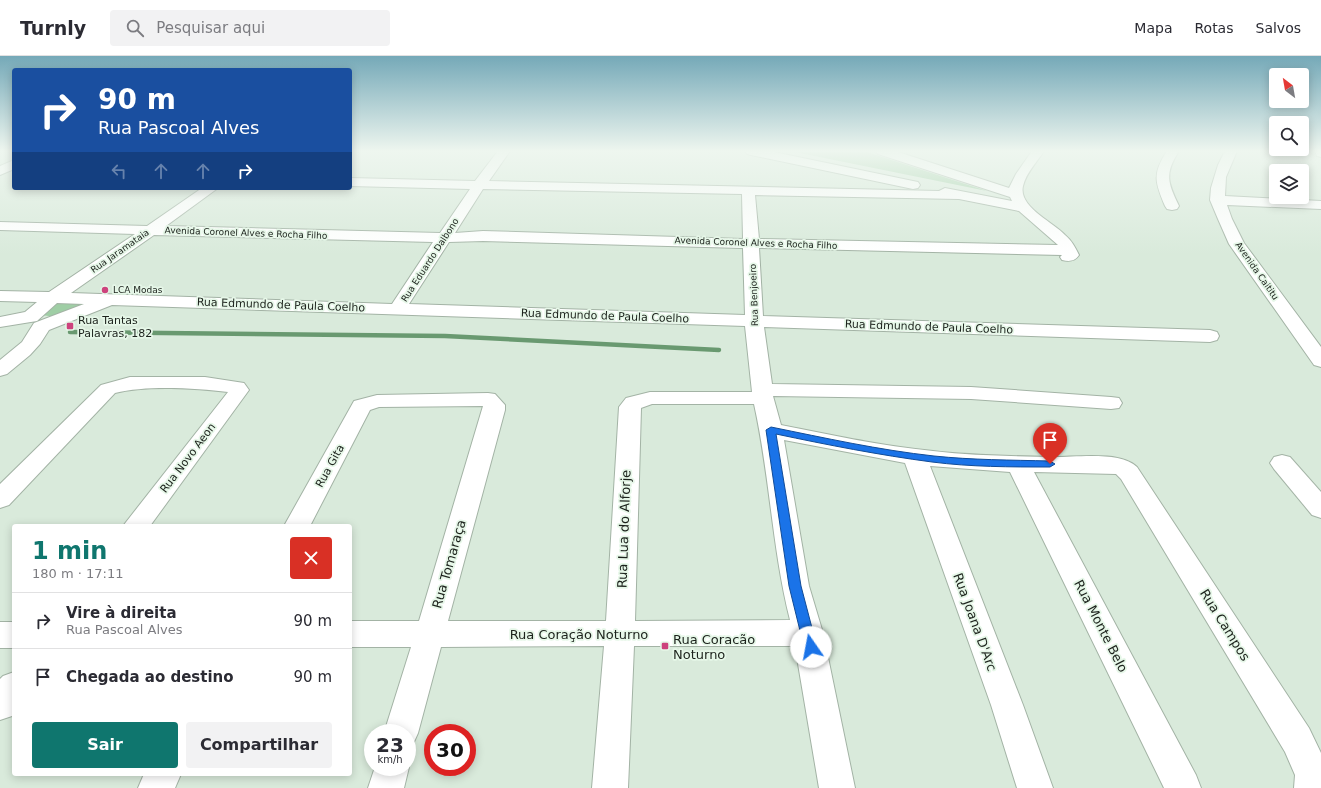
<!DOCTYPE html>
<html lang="pt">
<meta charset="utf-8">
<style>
:root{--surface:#fff;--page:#f2f2f3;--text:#2b2b33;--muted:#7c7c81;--line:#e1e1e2;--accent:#0f766e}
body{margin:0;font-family:"DejaVu Sans",sans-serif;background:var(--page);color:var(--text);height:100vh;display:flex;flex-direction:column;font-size:15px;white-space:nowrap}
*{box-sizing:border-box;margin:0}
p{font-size:13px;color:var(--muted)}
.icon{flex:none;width:22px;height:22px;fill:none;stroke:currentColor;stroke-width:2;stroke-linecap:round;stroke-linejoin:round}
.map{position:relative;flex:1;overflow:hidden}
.panel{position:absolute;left:12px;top:468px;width:340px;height:252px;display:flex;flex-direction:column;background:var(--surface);border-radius:4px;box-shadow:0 2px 10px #0003}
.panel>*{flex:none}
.guide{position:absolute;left:12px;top:12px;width:340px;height:122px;border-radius:4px;box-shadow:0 2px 10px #0003;background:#1a4fa0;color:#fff;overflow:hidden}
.needle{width:26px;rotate:329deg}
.fabs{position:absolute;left:1269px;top:12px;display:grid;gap:8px}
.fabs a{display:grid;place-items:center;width:40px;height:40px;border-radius:4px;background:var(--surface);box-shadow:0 2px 10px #0003;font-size:20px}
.speed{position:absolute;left:364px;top:668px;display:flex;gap:8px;font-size:20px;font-weight:700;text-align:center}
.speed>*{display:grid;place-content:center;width:52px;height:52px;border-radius:50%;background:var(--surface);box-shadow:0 2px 10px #0003;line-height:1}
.speed small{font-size:10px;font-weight:400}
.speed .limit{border:6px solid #d22;background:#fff;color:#111}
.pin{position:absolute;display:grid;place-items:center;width:34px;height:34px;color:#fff;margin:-41px -17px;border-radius:50% 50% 50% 0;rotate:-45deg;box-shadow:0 0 4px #0007}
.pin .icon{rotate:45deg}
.me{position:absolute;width:44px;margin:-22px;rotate:348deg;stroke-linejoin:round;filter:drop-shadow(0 0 3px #0008)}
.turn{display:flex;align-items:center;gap:14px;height:84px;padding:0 20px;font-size:18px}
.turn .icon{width:52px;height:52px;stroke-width:2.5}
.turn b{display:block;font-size:28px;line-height:34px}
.lanes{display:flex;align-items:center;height:38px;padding:0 20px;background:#0003;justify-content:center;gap:20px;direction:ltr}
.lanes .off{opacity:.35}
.round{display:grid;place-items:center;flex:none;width:42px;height:42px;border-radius:4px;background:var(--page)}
.summary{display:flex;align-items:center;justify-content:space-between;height:68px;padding:0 20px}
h1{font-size:24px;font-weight:700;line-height:30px;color:var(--accent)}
.button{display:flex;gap:8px;margin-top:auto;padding:8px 20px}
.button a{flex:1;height:46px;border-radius:4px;background:var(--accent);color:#fff;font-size:16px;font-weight:700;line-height:46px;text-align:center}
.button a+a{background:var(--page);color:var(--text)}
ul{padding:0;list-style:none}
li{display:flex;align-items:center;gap:12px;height:56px;padding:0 20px;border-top:1px solid var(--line)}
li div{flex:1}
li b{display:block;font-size:15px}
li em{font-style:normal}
header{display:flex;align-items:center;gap:24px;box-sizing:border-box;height:56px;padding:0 20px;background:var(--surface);border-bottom:1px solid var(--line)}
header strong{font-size:19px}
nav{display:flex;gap:22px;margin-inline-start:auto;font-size:14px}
.search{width:280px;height:36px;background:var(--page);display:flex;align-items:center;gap:10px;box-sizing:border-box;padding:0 14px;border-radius:4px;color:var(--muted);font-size:15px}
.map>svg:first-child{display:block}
.green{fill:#9fcea5}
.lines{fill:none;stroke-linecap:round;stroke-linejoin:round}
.stream{stroke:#699970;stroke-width:4.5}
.minor-casing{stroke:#a3b3a5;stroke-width:2}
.minor{fill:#fff;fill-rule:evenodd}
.route{fill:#1a73e8;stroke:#114b97}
.poi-dot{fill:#cd437d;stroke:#e6f7e8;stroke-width:1.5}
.labels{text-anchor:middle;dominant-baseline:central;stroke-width:3.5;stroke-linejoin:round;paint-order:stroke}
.far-street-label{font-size:9px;fill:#1c221c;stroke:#e6f7e8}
.far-poi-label{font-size:9px;fill:#1c221c;stroke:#e6f7e8;text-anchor:start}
.street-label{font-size:11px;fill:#1c221c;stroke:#e6f7e8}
.poi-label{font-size:11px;fill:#1c221c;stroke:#e6f7e8;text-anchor:start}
.near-street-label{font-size:13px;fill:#1c221c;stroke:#e6f7e8}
.near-poi-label{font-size:13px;fill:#1c221c;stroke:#e6f7e8;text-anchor:start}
</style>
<header>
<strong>Turnly</strong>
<div class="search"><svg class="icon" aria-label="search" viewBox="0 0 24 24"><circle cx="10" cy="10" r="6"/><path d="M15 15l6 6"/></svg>Pesquisar aqui</div>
<nav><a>Mapa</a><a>Rotas</a><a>Salvos</a></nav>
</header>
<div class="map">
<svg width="1321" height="732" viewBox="0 0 1321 732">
<rect width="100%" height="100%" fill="#d9eadb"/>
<g class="green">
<polygon points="790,95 864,95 987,135"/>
<polygon points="59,244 98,246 54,263 49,260 40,259"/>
</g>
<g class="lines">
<polyline class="stream" points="70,276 445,280 719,294"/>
<defs>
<g id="minor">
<path d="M498,95h12l-21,30 450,10 6,-3 67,13 -2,-4 -132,-43 -2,-3h19l114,37 7,-14 16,-23h12c-7,11 -18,22 -21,35 -5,21 30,36 42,49 7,6 10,12 14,20 -4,6 -9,7 -17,5l-2,-3 2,-2 -303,-7 4,68 447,14 7,2 2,4 -2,4 -7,2 -446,-15 8,57 199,3 140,10 8,1 3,5 -3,5 -8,1 -140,-10 -198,-3 8,29c50,10 101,21 152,26 41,5 81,5 122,6 22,0 66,-6 82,10l172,261 12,25v35h-27l1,-13 -10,-23 -164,-273 -5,-5 -82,-2 162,303 5,13h-37l-154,-316 -80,-6 93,239 30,83h-36l-26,-83 -86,-242 -121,-23 25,146 14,47 32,155h-36l-24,-142h-161l-6,142h-36l12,-142 -163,1 -23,86 -5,11 -6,3v-14h-23l27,-86h-61v-26h69l64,-215 -104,1 -9,3 -60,116h-26l70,-125 23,-6 111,-2 7,1 10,11v5l-57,211h158l13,-214 7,-9 24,-6h102l-7,-66 -633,-21 -63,25 -9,14 -10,11 -23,19 -7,2v-16l22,-18 12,-19 50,-19 -27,-1 -20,18 -37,6v-10l25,-5 12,-10 -37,-1v-10l49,1 86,-58 -135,-4v-8l147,4 55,-38h16l-52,38 274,7 30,-44 -120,-3v-8l125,3zM483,133l259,5 1,45 -260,-8 -28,2zM755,139l204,4 60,12 39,34 -299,-6zM154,179l279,7 -41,62 -321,-11zM483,185l260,7 2,67 -336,-11 40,-62zM652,348h102c16,72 18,145 36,216l-155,1 6,-213z"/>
<polygon points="745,95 769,95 913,125 918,126 920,129 918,132 913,133 751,99 747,98"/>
<path d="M1167,95h12c-15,23 -11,32 0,55l-2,3 -5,1 -5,-1 -2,-3c-10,-24 -13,-32 2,-55z"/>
<polygon points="1225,95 1237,95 1226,121 1225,140 1321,145 1321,153 1227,149 1232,163 1244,187 1321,291 1321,311 1314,309 1229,188 1218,163 1210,144 1211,132 1218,109"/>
<polygon points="1315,95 1321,95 1321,101 1317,100"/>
<polygon points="14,104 14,113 0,119 0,110"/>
<path d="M130,321h75l39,6 5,7 -99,136h-27l105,-134c-32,-4 -82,-7 -113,1l-106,112 -9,3v-24l101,-99z"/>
<polygon points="1282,399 1290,401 1321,436 1321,462 1312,459 1274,413 1270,407 1274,401"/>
<rect x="0" y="566" width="14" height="26"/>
<polygon points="14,616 14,656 12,660 0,664 0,623 3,620"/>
<polygon points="407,705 409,711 404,732 368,732 375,711 407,711"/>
<polygon points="144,718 181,718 175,732 138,732"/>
</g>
</defs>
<use href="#minor" class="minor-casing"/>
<use href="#minor" class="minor"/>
</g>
<linearGradient id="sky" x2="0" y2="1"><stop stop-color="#75a9b8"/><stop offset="0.48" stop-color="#eef6ef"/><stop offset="1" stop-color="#eef6ef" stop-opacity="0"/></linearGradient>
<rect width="1321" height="198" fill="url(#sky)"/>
<path class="route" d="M771,371c54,11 108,23 163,29 38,4 77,4 116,5l5,3 -5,3c-40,0 -79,0 -118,-5 -53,-7 -104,-17 -156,-28l25,152 16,61 -2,4 -4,2 -5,-2 -2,-4 -15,-61 -23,-156z"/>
<g class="poi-dot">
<circle cx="105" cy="234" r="4"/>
<rect x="66" y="266" width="8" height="8" rx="2"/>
<rect x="661" y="586" width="8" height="8" rx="2"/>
</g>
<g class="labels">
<g class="far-street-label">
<text transform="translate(246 177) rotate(2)">Avenida Coronel Alves e Rocha Filho</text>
<text transform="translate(756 187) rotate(2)">Avenida Coronel Alves e Rocha Filho</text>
<text transform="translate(120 195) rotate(-35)">Rua Jaramataia</text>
<text transform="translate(430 204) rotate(-57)">Rua Eduardo Dalbono</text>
<text transform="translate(1257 215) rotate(55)">Avenida Caititu</text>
<text transform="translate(754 239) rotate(-92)">Rua Benjoeiro</text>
</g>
<g class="far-poi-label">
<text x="113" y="234">LCA Modas</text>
</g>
<g class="street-label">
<text transform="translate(281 249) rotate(2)">Rua Edmundo de Paula Coelho</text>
<text transform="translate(605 260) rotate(2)">Rua Edmundo de Paula Coelho</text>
<text transform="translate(929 271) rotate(2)">Rua Edmundo de Paula Coelho</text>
<text transform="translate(188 402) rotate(-53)">Rua Novo Aeon</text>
<text transform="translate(330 410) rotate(-61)">Rua Gita</text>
</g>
<g class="poi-label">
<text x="78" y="264">Rua Tantas<tspan x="78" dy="13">Palavras, 182</tspan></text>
</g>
<g class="near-street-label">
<text transform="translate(624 473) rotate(-88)">Rua Lua do Alforje</text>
<text transform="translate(449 508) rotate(-74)">Rua Tomaraça</text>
<text transform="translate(975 566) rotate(70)">Rua Joana D'Arc</text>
<text transform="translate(1225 569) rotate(58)">Rua Campos</text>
<text transform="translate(1101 570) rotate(63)">Rua Monte Belo</text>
<text x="579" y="578">Rua Coração Noturno</text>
</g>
<g class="near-poi-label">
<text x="673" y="583">Rua Coracão<tspan x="673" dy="15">Noturno</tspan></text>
</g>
</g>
</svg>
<div class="fabs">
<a><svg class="needle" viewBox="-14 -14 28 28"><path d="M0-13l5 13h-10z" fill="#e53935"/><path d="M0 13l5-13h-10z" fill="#7c7c81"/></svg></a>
<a><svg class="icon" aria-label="search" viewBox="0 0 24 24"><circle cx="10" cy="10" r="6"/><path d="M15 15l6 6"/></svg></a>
<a><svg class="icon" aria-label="layers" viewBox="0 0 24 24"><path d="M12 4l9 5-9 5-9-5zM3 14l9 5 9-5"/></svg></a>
</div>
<div class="speed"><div>23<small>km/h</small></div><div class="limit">30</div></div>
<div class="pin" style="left:1050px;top:408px;background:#d93025"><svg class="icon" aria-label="arrive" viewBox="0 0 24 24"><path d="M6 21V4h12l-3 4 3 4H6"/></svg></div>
<svg class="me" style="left:811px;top:591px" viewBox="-20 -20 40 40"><circle r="19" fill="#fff"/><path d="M0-13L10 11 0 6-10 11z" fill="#1a73e8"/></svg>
<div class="guide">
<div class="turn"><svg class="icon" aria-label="right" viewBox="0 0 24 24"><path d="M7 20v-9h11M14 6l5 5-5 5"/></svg><div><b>90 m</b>Rua Pascoal Alves</div></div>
<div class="lanes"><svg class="icon off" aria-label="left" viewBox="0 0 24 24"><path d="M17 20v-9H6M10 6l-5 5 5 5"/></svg><svg class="icon off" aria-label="ahead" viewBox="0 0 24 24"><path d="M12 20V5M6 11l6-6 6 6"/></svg><svg class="icon off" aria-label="ahead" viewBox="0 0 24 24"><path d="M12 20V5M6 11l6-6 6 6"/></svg><svg class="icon" aria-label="right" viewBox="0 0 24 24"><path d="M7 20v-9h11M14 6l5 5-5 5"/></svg></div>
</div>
<section class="panel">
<div class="summary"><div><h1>1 min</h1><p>180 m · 17:11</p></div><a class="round" style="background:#d93025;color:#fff"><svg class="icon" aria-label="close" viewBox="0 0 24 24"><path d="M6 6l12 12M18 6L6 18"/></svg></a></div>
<ul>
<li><svg class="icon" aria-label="right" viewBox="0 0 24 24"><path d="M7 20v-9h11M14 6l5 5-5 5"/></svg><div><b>Vire à direita</b><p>Rua Pascoal Alves</p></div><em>90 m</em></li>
<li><svg class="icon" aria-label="arrive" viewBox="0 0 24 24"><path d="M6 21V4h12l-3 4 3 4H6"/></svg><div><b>Chegada ao destino</b></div><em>90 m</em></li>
</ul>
<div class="button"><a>Sair</a><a>Compartilhar</a></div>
</section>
</div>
